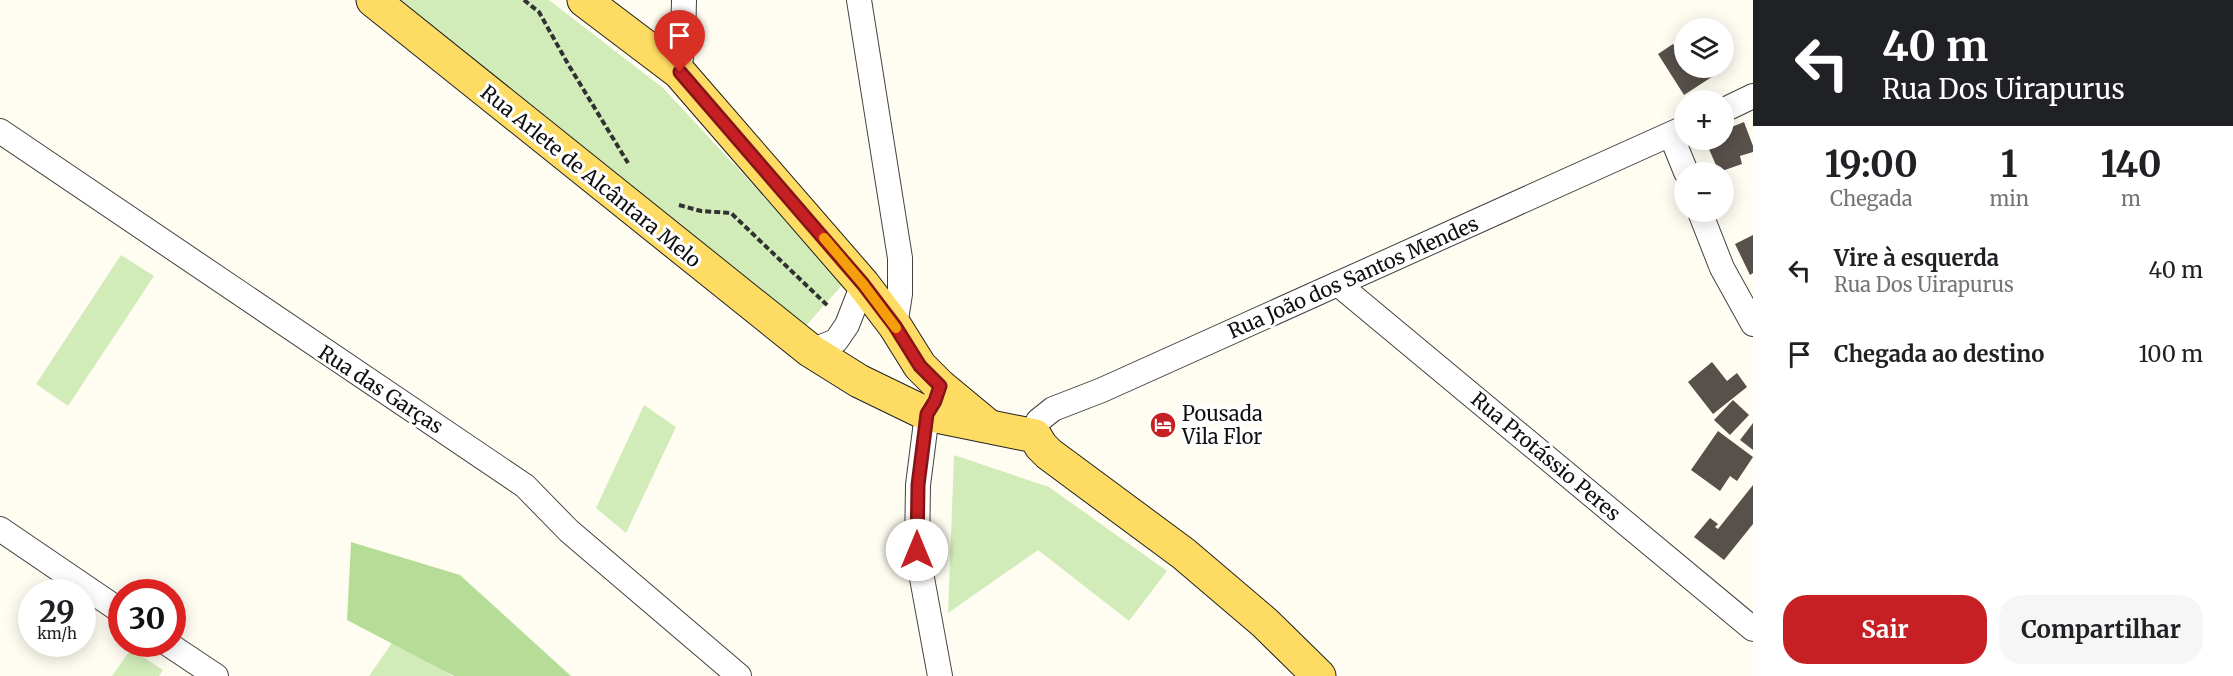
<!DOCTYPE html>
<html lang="pt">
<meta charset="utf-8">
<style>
:root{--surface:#fff;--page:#f6f6f6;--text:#202124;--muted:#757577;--accent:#c62024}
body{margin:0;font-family:Merriweather,serif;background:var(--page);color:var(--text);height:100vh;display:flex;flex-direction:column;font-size:22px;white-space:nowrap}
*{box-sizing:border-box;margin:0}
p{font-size:20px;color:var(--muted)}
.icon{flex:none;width:33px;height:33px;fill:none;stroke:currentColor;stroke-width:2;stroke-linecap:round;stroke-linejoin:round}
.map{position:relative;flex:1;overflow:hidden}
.sheet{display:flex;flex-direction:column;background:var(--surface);width:480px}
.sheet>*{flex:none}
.hud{background:#202124;color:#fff;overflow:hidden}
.tools{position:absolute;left:1674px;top:18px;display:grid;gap:12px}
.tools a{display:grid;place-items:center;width:60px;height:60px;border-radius:50%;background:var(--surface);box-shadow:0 3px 15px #0003;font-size:30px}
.speed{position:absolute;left:18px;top:579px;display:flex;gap:12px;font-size:30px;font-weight:700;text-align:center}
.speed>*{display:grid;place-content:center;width:78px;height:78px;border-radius:50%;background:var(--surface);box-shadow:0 3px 15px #0003;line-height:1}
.speed small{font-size:15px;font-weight:400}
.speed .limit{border:9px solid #d22;background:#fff;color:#111}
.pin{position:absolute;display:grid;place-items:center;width:51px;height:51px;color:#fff;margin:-62px -26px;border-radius:50% 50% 50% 0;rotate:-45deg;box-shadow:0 0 6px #0007}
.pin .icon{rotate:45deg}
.me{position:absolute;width:66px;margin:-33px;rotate:0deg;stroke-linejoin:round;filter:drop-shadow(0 0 4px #0008)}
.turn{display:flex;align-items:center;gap:21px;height:126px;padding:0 30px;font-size:27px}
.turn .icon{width:78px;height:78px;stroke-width:2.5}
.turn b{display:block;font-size:42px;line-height:51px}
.eta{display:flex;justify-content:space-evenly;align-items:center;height:102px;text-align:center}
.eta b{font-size:36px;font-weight:700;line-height:42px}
.button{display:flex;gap:12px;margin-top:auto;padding:12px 30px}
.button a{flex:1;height:69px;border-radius:24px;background:var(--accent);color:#fff;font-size:24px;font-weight:700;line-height:69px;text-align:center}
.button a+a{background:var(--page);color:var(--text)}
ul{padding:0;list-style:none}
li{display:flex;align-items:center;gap:18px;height:84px;padding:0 30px}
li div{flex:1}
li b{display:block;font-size:22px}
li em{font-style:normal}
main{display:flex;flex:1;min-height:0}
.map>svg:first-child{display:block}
.green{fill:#d2ecb9}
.forest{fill:#b5dd97}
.building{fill:#58504b}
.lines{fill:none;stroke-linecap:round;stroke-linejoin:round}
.minor-casing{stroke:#424242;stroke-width:26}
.primary-casing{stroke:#202020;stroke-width:35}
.path{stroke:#313131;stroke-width:4;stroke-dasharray:6 3;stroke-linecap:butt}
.minor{stroke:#fff;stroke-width:24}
.primary{stroke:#fedc63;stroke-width:33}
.route-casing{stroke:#811517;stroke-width:15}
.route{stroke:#c62024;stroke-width:10}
.slow{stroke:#f59e0b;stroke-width:10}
.labels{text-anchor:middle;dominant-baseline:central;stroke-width:6;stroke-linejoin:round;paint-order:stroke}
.street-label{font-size:20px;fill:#0f0f0f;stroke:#fff}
.poi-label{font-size:20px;fill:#0f0f0f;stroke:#fff;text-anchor:start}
</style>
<main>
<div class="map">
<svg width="1753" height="676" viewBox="0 0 1753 676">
<rect width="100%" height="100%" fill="#fffdf1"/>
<g class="green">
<polygon points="392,0 549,0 663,88 844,283 803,329"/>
<polygon points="121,255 154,276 68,406 36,384"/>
<polygon points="644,405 676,427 626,533 596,508"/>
<polygon points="954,455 1049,487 1167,571 1129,621 1038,550 948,613"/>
<polygon points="396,637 452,676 369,676"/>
<polygon points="131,649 163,670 159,676 112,676"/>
</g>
<polygon class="forest" points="351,542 460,575 571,676 454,676 347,620"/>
<g class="building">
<polygon points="1673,44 1678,51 1684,48 1684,68 1719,68 1721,71 1684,95 1658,54"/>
<polygon points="1744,122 1753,146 1753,152 1740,156 1742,164 1719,172 1705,140 1724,140 1724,130"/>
<polygon points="1753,235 1753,273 1750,275 1735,244"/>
<polygon points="1712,362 1727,381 1737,373 1747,387 1713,414 1688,382"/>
<polygon points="1733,400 1749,415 1730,435 1714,420"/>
<polygon points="1753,423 1753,450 1740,440"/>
<polygon points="1718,431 1753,457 1737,481 1730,476 1720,491 1691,470"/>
<polygon points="1753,485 1753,524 1724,560 1694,537 1710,518 1718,524 1715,527 1718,529"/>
</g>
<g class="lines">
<defs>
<g id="minor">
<polyline points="859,0 900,258 900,294 895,326"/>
<polyline points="679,72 683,42 684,0"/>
<polyline points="1724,110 1753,96"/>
<polyline points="0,131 525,486 569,531 739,676"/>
<polyline points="1671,135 1686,172"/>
<polyline points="1700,212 1722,268 1753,324"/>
<polyline points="1338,284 1753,629"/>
<polyline points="811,351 836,341 847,325 863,284"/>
<polyline points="935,401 927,414 918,485 917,551 940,676"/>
<polyline points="1035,436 1038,421 1053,409 1102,390 1684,128"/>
<polyline points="0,529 122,612"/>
<polyline points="168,644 216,676"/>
</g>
<g id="primary">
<polyline points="373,0 811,351 859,381 927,414 1035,436 1041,446 1049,454 1184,554 1265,623 1319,676"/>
<polyline points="584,0 679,72 863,284 895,326 920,366 940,386 987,425"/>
</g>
</defs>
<use href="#minor" class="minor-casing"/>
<use href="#primary" class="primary-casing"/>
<g class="path">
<polyline points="524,0 539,12 568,64 628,163"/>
<polyline points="679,205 701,211 731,213 828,306"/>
</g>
<use href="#minor" class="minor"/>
<use href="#primary" class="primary"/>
</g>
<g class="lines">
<defs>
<polyline id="route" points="680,72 863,284 895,326 920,366 940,386 935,401 927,414 918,485 917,550"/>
</defs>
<use href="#route" class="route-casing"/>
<use href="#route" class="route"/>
<polyline class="slow" points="824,238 863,284 896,328"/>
</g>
<defs>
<symbol id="hotel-disc" viewBox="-11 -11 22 22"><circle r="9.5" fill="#c62024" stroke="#fff"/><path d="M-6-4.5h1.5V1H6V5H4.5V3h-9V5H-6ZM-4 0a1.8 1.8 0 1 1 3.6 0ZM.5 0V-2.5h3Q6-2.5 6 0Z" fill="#fff"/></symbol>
</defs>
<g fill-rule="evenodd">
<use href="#hotel-disc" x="1148" y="410" width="30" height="30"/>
</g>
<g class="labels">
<g class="street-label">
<text transform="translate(591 176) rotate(39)">Rua Arlete de Alcântara Melo</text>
<text transform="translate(1353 277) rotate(-24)">Rua João dos Santos Mendes</text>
<text transform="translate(381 389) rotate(33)">Rua das Garças</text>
<text transform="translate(1546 456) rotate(40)">Rua Protássio Peres</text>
</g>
<g class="poi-label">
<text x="1182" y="413">Pousada<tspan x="1182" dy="23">Vila Flor</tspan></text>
</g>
</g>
</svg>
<div class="tools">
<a><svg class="icon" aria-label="layers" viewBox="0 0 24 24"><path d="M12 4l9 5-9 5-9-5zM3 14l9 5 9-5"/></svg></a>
<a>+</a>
<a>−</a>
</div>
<div class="speed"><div>29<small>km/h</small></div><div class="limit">30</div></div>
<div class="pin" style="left:680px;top:72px;background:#d93025"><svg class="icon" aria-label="arrive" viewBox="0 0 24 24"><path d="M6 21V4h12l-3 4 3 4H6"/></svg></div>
<svg class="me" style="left:917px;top:550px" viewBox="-20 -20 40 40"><circle r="19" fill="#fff"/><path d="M0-13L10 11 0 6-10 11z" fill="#c62024"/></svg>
</div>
<section class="sheet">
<div class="hud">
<div class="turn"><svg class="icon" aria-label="left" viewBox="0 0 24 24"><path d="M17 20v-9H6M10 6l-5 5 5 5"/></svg><div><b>40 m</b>Rua Dos Uirapurus</div></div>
</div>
<div class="eta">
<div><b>19:00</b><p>Chegada</p></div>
<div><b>1</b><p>min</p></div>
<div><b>140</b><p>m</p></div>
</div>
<ul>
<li><svg class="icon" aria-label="left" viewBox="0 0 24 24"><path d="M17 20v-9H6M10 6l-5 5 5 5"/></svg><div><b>Vire à esquerda</b><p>Rua Dos Uirapurus</p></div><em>40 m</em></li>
<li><svg class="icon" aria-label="arrive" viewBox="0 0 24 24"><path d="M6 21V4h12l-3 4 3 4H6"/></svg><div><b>Chegada ao destino</b></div><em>100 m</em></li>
</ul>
<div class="button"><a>Sair</a><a>Compartilhar</a></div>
</section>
</main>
